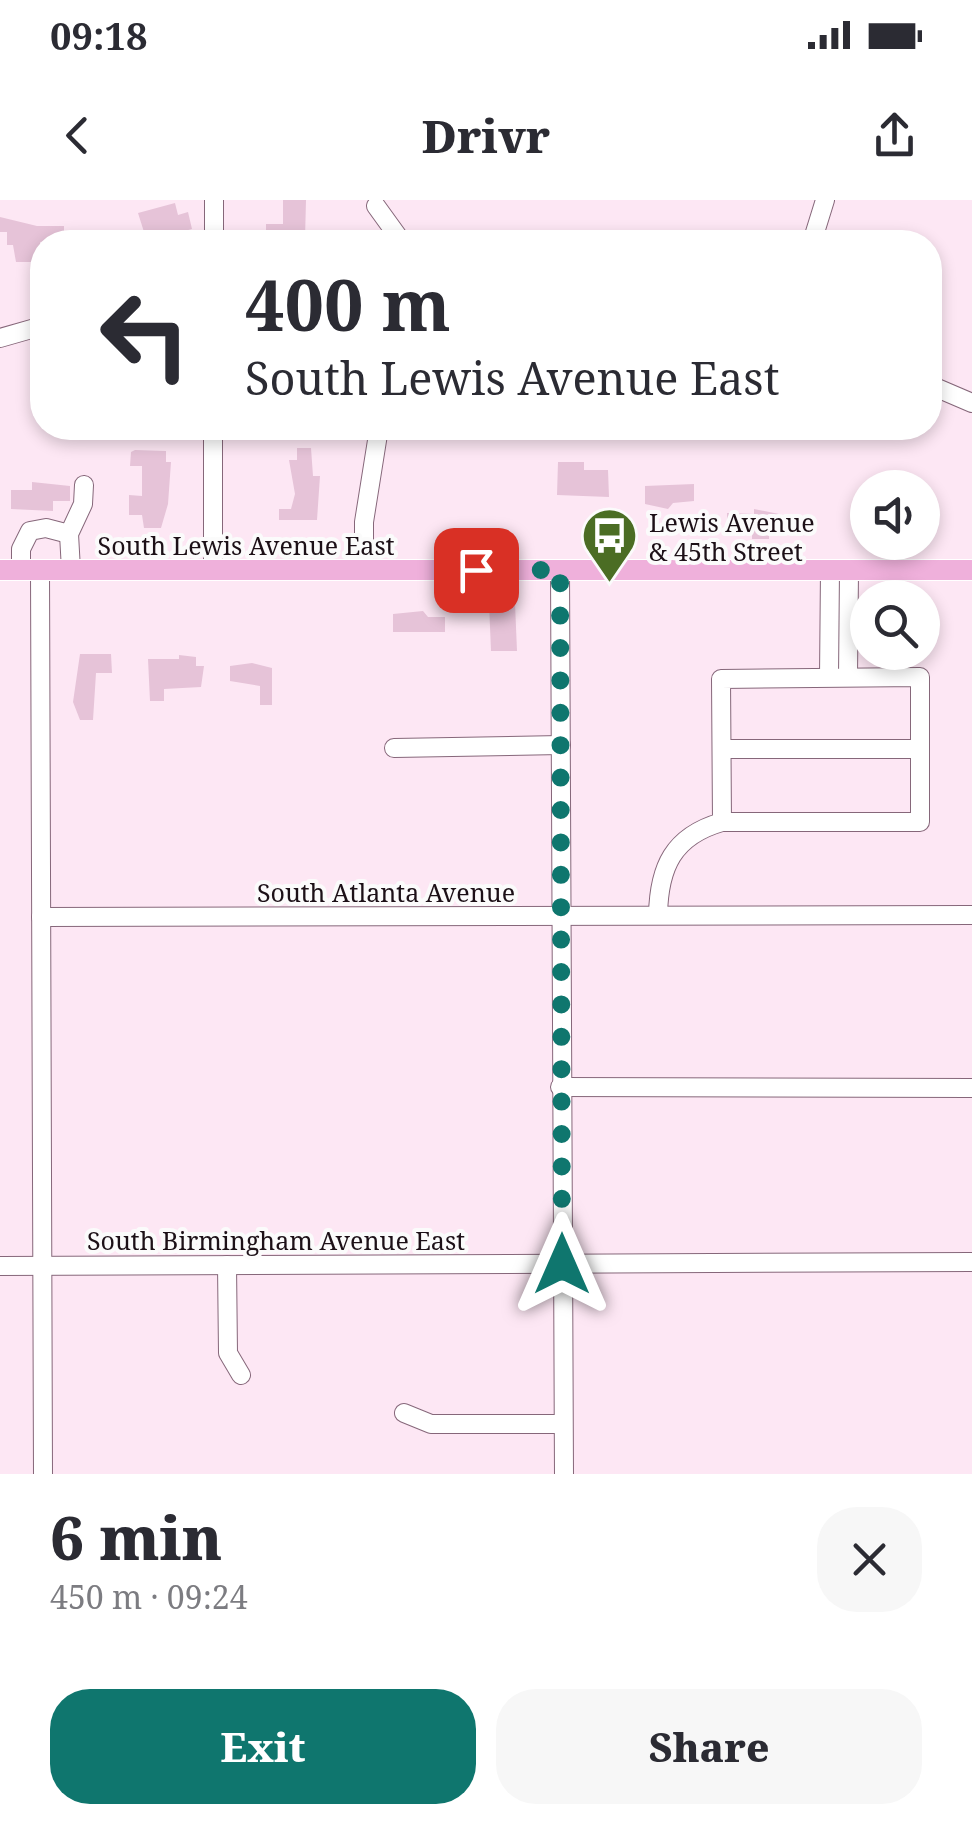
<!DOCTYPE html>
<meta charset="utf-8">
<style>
:root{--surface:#fff;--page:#f7f7f7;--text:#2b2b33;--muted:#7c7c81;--accent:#0f766e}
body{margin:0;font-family:"Noto Serif",serif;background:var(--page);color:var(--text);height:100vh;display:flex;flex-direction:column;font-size:38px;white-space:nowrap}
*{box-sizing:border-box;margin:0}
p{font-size:32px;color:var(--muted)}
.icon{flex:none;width:55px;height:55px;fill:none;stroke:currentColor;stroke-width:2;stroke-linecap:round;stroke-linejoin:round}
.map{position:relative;height:1274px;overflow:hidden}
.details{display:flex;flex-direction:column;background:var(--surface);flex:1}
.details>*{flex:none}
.hud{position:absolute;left:30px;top:30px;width:912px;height:210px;border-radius:40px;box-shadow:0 5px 15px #0003;background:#fff;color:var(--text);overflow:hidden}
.controls{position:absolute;left:850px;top:270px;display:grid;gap:20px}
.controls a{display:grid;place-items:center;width:90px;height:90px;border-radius:50%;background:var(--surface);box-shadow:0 5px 15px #0003;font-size:50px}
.pin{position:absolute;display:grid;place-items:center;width:85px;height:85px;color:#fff;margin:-42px;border-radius:20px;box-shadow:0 5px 15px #0006}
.me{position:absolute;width:110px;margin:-55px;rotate:0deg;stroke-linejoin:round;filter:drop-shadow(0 0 8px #0008)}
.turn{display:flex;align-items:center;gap:35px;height:210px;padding:0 50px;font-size:45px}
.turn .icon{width:130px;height:130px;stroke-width:2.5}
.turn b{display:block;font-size:70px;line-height:85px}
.round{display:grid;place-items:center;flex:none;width:105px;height:105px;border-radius:40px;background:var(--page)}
.headline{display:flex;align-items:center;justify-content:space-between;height:170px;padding:0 50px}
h1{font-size:60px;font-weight:800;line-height:75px}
.cta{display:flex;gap:20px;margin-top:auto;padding:20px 50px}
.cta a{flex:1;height:115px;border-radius:40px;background:var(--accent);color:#fff;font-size:40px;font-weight:800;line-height:115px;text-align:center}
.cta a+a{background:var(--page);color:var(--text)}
.status{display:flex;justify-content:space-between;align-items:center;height:70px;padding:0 50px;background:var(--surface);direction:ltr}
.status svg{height:28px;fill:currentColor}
header{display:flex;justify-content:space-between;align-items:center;height:130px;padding:0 50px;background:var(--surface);font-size:45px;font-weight:800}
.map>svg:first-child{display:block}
.building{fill:#e6c3d8}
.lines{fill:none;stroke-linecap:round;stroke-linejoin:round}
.minor-casing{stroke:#86677a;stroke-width:20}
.major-casing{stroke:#fff;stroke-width:22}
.minor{stroke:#fff;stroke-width:18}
.major{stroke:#efb0db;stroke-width:20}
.route{stroke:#0f766e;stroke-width:18;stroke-dasharray:0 32.4}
.labels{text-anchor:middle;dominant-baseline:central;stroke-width:8;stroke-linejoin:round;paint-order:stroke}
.poi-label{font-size:25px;fill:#1c1017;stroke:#fbfbfb;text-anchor:start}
.street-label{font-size:25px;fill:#1c1017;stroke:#fbfbfb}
</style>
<div class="status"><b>09:18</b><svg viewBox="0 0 49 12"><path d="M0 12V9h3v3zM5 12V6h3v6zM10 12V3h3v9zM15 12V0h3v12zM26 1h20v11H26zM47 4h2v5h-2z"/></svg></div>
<header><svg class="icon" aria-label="back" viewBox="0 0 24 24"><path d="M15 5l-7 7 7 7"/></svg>Drivr<svg class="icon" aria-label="share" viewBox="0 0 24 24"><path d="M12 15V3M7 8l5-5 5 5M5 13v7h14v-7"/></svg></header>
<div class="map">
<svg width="972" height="1274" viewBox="0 0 972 1274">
<rect width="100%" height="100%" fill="#fde7f4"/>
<g class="building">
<polygon points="283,0 306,0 305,39 266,42 266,24 283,24"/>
<polygon points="175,3 178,15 188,12 192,29 163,37 165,42 116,42 144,32 138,13"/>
<polygon points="0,17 37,26 64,26 64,39 40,42 40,62 16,62 13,45 7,45 7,32 0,32"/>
<polygon points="297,248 311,248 313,276 320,276 317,320 279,320 279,309 291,309 295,294 289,260 297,260"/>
<polygon points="135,250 166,251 166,262 171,262 168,304 161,328 144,328 142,315 129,315 129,295 142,296 142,266 130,266 131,252"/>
<polygon points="558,262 584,262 584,270 608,270 609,297 557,295"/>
<polygon points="32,282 70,286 70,301 53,301 53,311 11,309 11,290 32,290"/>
<polygon points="694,284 694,301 673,303 668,309 645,304 645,286"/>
<polygon points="754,309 779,314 779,331 769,331 769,339 752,339 752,331 727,331 727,313 754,314"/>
<polygon points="489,403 515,403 517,451 491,451"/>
<polygon points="423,411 428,417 445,417 445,432 393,432 393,414"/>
<polygon points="80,454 111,454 112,473 96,473 93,520 80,520 73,502"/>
<polygon points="179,455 196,457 196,466 204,466 201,487 164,489 164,501 150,501 148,459 179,459"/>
<polygon points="252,463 272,468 272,505 260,505 260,486 230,481 230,466"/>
</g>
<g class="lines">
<defs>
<g id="minor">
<polyline points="376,6 402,42"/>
<polyline points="214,42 214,0"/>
<polyline points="812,42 825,0"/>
<polyline points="0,138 42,126"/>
<polyline points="930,185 972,203"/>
<polyline points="21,370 21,349 30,331 46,328 69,334"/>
<polyline points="40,370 43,1274"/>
<polyline points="71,370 69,334 83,304 84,285"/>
<polyline points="364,370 364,322 379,228"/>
<polyline points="560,370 564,1274"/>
<polyline points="213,371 213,228"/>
<polyline points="829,477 830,370"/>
<polyline points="848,477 849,371"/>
<polyline points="394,548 561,545"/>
<polyline points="722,549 920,549"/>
<path d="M658,715c1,-48 15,-79 64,-93h198v-145l-199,2 1,143"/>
<polyline points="41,717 972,715"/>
<polyline points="560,887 972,888"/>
<polyline points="227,1065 228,1153 241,1175"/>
<polyline points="0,1066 972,1062"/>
<polyline points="404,1213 431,1224 563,1224"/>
</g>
<polyline id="major" points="0,370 972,370"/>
</defs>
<use href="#minor" class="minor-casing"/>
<use href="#major" class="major-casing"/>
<use href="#minor" class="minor"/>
<use href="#major" class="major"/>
</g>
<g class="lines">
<polyline class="route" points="476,370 560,370 562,1064"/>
</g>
<defs>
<symbol id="bus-pin" viewBox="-11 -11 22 30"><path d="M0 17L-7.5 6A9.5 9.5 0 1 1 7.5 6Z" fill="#4b6d24" stroke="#fbfbfb"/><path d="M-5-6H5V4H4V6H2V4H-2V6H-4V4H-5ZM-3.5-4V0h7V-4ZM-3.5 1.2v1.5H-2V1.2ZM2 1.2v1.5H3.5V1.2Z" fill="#fff"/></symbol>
</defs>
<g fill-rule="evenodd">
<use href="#bus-pin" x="578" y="304" width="63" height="86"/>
</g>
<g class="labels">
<g class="poi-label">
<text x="649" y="322">Lewis Avenue<tspan x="649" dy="29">&amp; 45th Street</tspan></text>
</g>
<g class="street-label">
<text x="246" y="345">South Lewis Avenue East</text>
<text x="386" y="692">South Atlanta Avenue</text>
<text x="276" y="1040">South Birmingham Avenue East</text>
</g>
</g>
</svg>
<div class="controls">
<a><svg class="icon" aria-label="sound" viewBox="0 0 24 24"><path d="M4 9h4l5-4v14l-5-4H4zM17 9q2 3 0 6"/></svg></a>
<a><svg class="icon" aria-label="search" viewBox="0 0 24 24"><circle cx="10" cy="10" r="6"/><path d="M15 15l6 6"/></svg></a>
</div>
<div class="pin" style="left:476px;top:370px;background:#d93025"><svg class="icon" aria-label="arrive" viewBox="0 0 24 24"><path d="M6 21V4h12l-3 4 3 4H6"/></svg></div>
<svg class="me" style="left:562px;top:1064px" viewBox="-20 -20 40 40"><path d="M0-17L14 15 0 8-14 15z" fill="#0f766e" stroke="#fff" stroke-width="4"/></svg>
<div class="hud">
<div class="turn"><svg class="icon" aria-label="left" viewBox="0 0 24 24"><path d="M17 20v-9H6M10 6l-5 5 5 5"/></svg><div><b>400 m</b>South Lewis Avenue East</div></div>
</div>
</div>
<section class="details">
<div class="headline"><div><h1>6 min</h1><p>450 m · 09:24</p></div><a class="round"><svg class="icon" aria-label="close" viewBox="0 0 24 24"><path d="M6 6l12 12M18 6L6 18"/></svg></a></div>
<div class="cta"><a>Exit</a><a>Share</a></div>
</section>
